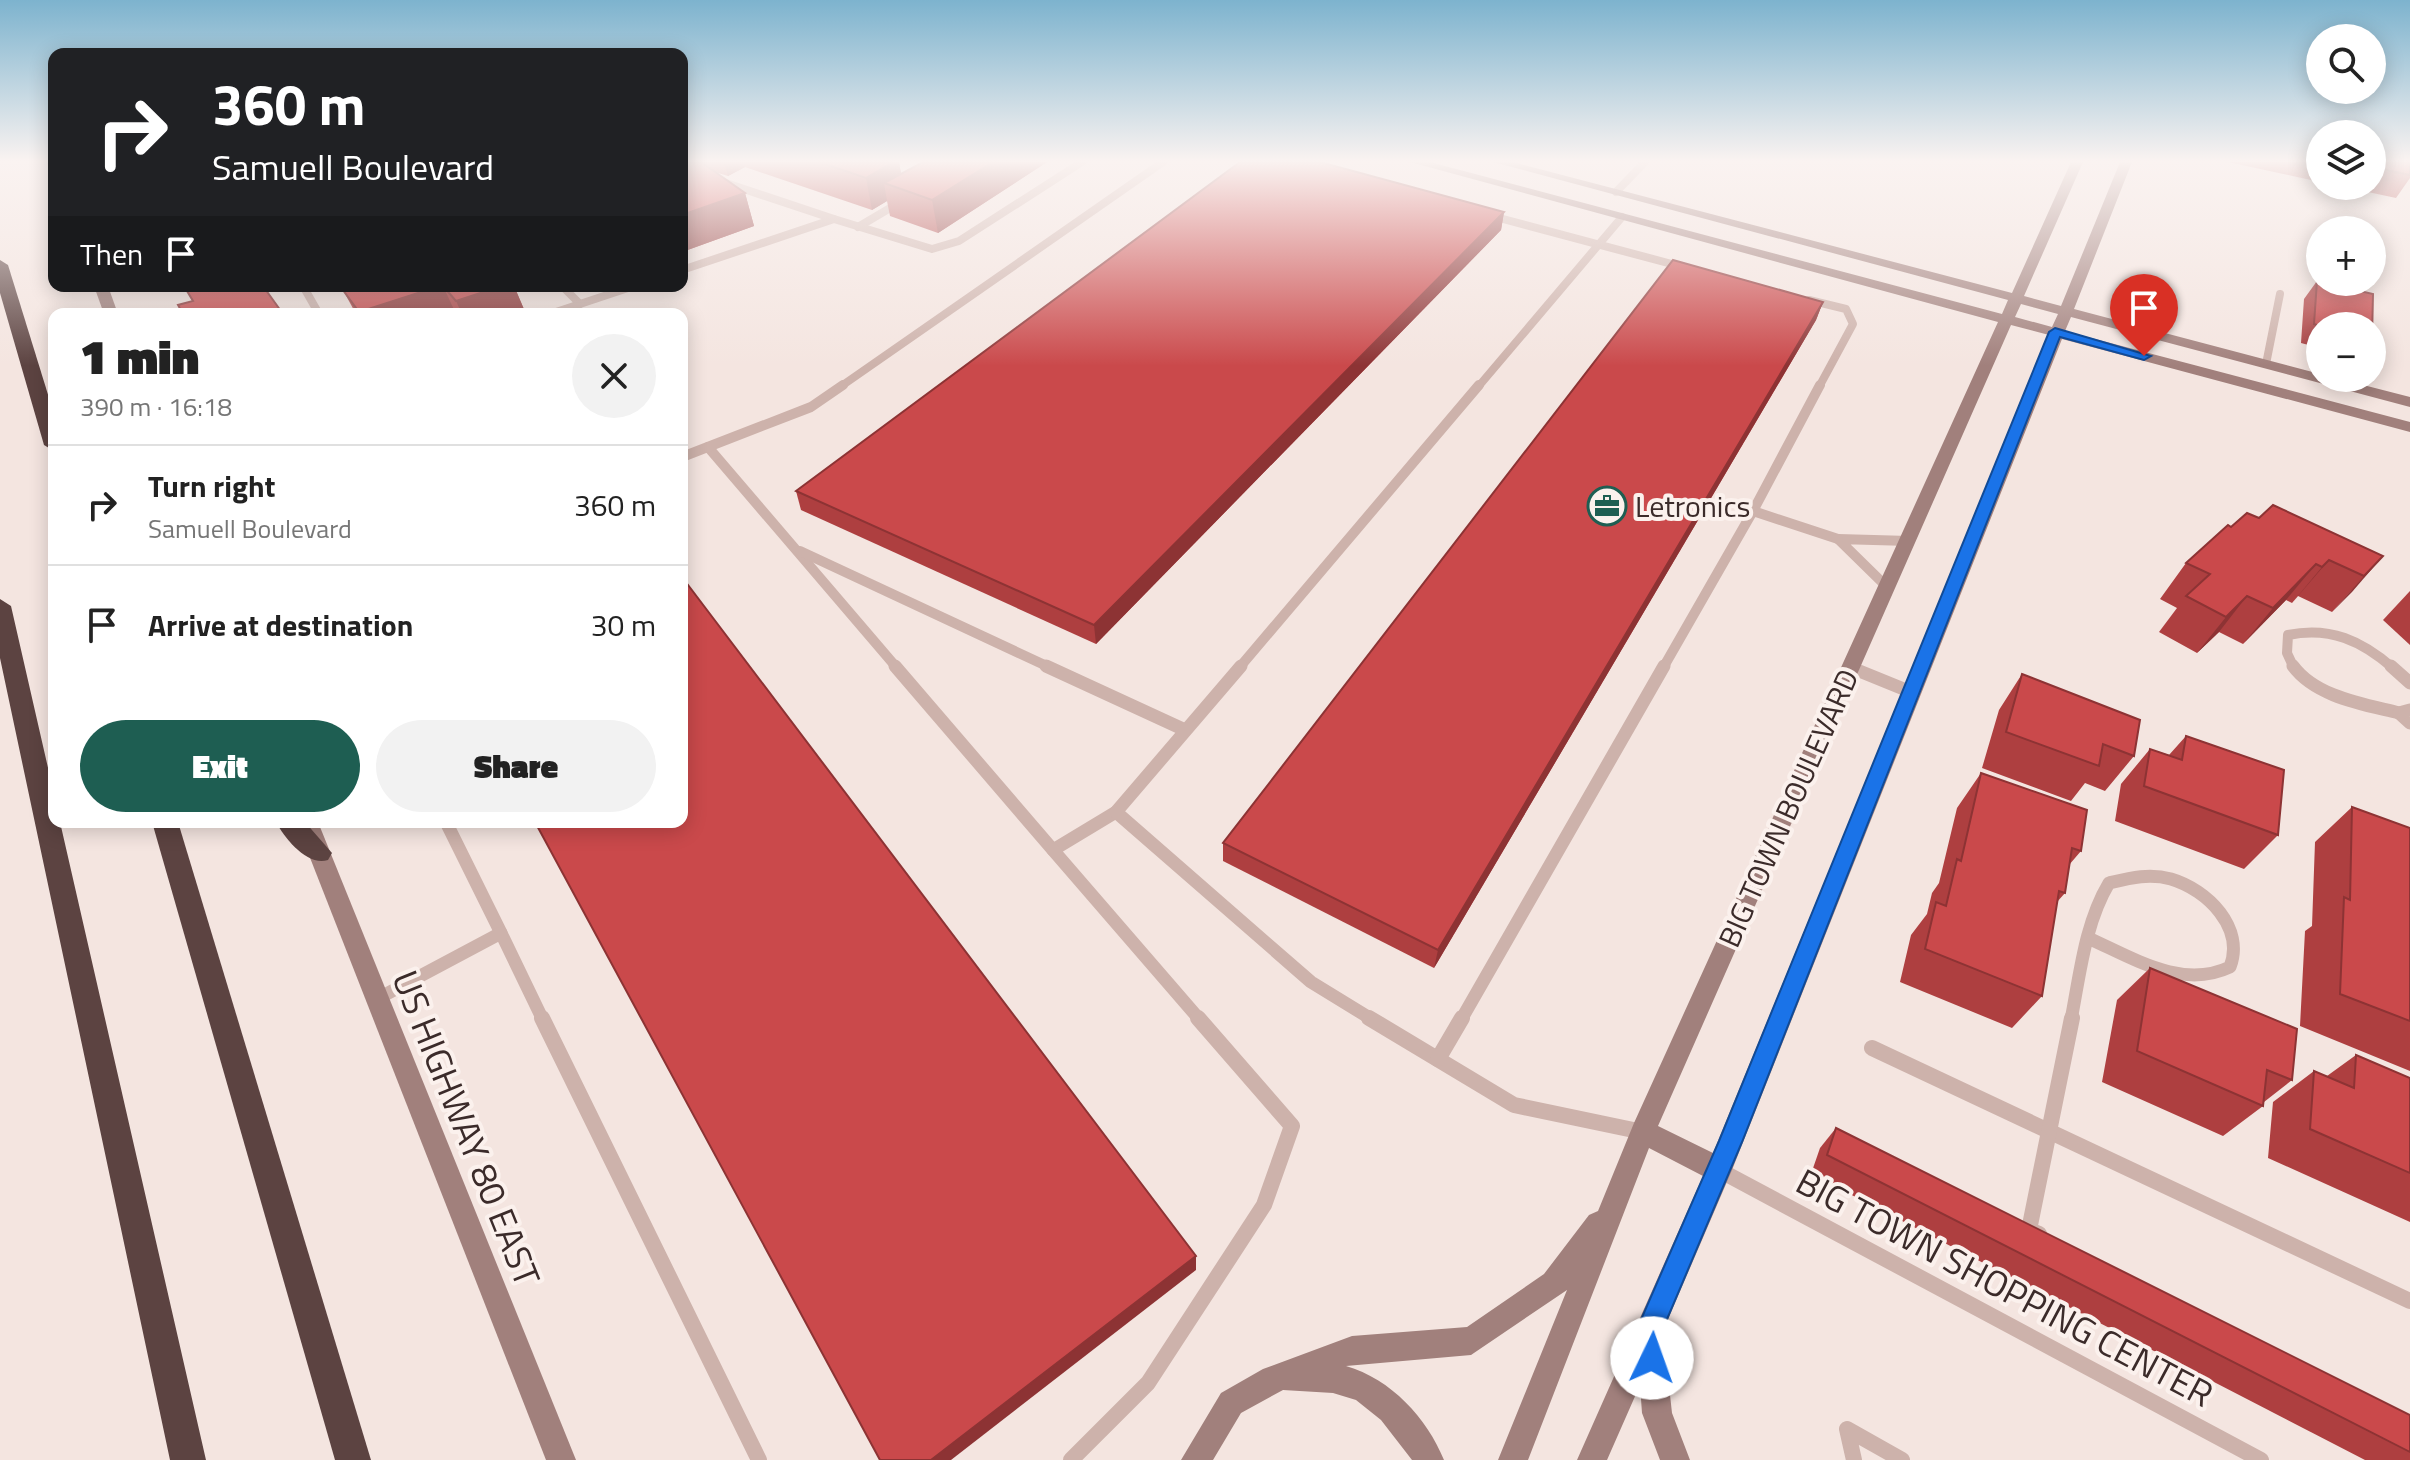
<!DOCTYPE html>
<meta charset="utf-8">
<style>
:root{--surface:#fff;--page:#f2f2f2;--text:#222;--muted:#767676;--line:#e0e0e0;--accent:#1e5e52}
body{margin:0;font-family:"Titillium Web",sans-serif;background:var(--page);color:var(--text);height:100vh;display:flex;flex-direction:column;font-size:30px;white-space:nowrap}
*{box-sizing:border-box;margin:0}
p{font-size:26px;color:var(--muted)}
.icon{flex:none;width:44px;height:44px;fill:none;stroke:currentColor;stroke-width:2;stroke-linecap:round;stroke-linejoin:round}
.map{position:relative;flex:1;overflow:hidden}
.drawer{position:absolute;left:48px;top:308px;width:640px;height:520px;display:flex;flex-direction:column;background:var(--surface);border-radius:16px;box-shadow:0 4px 20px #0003}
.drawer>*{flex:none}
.banner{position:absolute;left:48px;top:48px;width:640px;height:244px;border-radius:16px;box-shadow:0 4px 20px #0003;background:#202124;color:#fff;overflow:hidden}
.fabs{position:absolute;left:2306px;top:24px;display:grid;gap:16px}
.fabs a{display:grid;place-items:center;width:80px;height:80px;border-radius:50%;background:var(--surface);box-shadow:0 4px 20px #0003;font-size:40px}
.pin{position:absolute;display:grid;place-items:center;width:68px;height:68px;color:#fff;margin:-82px -34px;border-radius:50% 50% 50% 0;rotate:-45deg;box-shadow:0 0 8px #0007}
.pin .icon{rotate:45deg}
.me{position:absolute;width:88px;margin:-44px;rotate:3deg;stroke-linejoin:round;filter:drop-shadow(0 0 6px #0008)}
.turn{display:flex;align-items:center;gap:28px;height:168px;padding:0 32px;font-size:36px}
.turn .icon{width:104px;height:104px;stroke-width:2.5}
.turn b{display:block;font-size:56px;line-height:68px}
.then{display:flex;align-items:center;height:76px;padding:0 32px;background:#0003;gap:16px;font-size:30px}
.round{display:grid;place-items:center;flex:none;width:84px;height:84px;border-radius:42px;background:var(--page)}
.summary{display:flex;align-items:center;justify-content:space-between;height:136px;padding:0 32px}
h1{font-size:48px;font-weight:800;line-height:60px}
.primary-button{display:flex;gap:16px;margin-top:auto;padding:16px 32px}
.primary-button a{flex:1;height:92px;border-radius:48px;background:var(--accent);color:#fff;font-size:32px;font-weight:800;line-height:92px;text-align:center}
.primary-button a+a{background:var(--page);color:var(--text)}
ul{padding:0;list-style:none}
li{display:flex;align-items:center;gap:24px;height:120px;padding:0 32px;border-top:2px solid var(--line)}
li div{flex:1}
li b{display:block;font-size:30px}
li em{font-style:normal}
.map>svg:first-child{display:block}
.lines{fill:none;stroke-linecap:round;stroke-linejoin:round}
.lane-far3{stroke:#cdb2ab;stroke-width:8}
.lane-far2{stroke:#cdb2ab;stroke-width:10}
.lane-far1{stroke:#cdb2ab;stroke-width:13}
.lane{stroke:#cdb2ab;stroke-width:16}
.secondary{fill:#a1807c;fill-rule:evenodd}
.highway{fill:#5c4341;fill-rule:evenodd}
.wall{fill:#ae3f40}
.shaded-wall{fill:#8d3334}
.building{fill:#ca494b;stroke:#8d3334;stroke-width:2}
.route{fill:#1a73e8;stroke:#114b97;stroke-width:2}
.labels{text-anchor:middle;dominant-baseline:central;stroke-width:8;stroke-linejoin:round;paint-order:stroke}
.poi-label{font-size:30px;fill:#3b2b2a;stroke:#fbf1ed;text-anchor:start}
.street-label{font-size:30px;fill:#3b2b2a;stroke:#fbf1ed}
.near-street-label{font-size:36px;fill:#3b2b2a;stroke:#fbf1ed}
</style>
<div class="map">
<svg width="2410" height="1460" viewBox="0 0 2410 1460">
<rect width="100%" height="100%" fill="#f4e5e0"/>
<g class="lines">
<g class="lane-far3">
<polyline points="720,181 834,219"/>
<polyline points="1616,192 1645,162"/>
<polyline points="1488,215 1683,267"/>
<polyline points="858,227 902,201"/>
<polyline points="682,270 834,219 932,249 959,241 1082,162"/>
<polyline points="303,286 319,314"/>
<polyline points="562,286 580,304"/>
<polyline points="1809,300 1846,309 1853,324 1819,387"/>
<polyline points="550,314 634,286"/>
<polyline points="2266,364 2280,294"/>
<polyline points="840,387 1163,162"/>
<polyline points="1478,387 1622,217"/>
</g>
<g class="lane-far2">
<polyline points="708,447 897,668"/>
<polyline points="682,457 811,407 843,385"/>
<polyline points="1753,511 1820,385"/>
<polyline points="800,551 1051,668"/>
<polyline points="1888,588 1838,539 1909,541"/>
<polyline points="1239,668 1479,385"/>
<polyline points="1663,668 1753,511 1838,539"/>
<path d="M2294,668l-7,-15 1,-18c42,-9 74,6 105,33"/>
</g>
<g class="lane-far1">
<polyline points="895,666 1053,850 1116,812"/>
<polyline points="1046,666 1185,730"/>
<polyline points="1241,666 1116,812 1311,982 1373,1020"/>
<path d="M2293,666c23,31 70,38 106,47"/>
<polyline points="2391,666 2410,683"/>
<polyline points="1852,668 1911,692"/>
<polyline points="2410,710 2399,713 2410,723"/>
<polyline points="446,822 501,933"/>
<polyline points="1053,850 1200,1020"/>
<polyline points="377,999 501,933 543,1020"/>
<polyline points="1461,1020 1664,666"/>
<path d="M2071,1020c9,-46 14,-97 38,-137 21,-5 40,-10 62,-4 37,11 74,49 59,88 -48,23 -97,-9 -142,-29"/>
</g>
<g class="lane">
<polyline points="542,1018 759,1460"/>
<polyline points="1369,1018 1514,1105 1643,1132"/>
<polyline points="1872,1048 2410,1301"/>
<polyline points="1438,1059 1462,1018"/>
<polyline points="1719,1170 2261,1460"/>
<polyline points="2039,1234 2029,1230 2072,1018"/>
<polyline points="1071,1460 1148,1383 1264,1205 1292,1126 1198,1018"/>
<polyline points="1854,1460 1847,1429 1902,1460"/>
</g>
<g class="secondary">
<polygon points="46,162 54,162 54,172 50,171"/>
<path d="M1410,162h20l572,152 6,-14 -515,-138h20l499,131 59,-131h12l-59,134 37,10 59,-144h12l-58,147 246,65v4h16l74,19v10l-339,-90 -6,14 345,91v10l-348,-93 -330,831 -69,161 9,82 18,47h-30l-18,-47 -2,-28 -33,75h-30l126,-284 -54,-28 -121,312h-30l69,-170 -96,65 -125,11c45,13 81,52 98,94h-32l-31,-40 -25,-20 -23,-7 -50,-3 -42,23 -28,47h-32l40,-67 42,-24 89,-33 115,-9 77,-53 45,-59 9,-4 36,-88 364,-801zM2021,304l37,10 -6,13 -37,-10zM2011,325l38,10 -336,818 -55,-27z"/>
<polygon points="94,286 108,286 118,314 104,314"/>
<polygon points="296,822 318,822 576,1460 546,1460"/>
</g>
<g class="highway">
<polygon points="0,260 8,265 54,414 54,451 44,445 0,293"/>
<polygon points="0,599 11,606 54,794 54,822 60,822 206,1460 170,1460 0,658"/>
<polygon points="152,822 178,822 371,1460 335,1460"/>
<path d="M276,822h29l27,31 -4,7c-20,7 -43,-21 -52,-38z"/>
</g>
</g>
<g class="wall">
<polygon points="682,162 899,162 901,174 1047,162 938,233 890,216 887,201 872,210 745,167 728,176 715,172 745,193 754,226 682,252"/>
<polygon points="2228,162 2320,162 2320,182"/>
<polygon points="2372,162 2410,162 2410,178 2396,198 2340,186 2372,186"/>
<polygon points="1504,212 1501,230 1096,644 801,510 796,491"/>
<polygon points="2317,281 2373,294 2372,339 2372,326 2320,326 2320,348 2301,343 2304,299"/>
<polygon points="357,286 514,286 526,314 356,314 343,290"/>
<polygon points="1823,302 1816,320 1434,968 1223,861 1223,843"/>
<polygon points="2259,518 2383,556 2332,612 2298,596 2292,603 2286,600 2243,644 2219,632 2197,653 2159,632 2177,608 2160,599 2186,563 2231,527"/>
<polygon points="2410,591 2410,645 2383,620"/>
<polygon points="2022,674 2134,756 2105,791 2085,783 2071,801 1982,768 1999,710"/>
<polygon points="2186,736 2278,835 2244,869 2115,821 2121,784 2150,749 2169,755"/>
<polygon points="1981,773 2081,851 2069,865 2065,893 2057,902 2042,996 2012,1028 1900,982 1911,935 1927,914 1932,893 1939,883 1957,808"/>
<polygon points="2352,807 2410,828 2410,1071 2300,1026 2305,931 2312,926 2315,842"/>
<polygon points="2150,968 2292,1080 2264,1102 2263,1106 2223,1136 2102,1082 2117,1000"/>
<polygon points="2356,1055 2410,1078 2410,1222 2268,1158 2273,1102 2314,1071 2327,1076"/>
<polygon points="1836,1128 2410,1415 2410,1460 2365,1460 1811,1174 1820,1148"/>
</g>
<g class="shaded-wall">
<polygon points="724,162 743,162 745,167 728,176"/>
<polygon points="869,162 899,162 904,190 884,183 887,201 872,210 866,178"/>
<polygon points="993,162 1047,162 938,233 932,200"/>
<polygon points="745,193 754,226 682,252 682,215"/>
<polygon points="1504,212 1501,230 1096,644 1094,625"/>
<polygon points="440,286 443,286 456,314 360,314 359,312"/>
<polygon points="502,286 514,286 526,314 462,314 456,301"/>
<polygon points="1823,302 1816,320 1434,968 1438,950"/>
<polygon points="2383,556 2352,592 2332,612 2364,576"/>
<polygon points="2329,560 2298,596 2292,603 2322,567"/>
<polygon points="2316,564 2286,600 2243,644 2273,608"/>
<polygon points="2247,596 2219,632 2197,653 2226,617"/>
<polygon points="1196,1256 1196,1270 951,1460 931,1460"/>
</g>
<g class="building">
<polygon points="682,162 701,162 745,193 682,215"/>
<polygon points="819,162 893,162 866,178"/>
<polygon points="923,162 993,162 932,200 884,183"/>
<polygon points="1240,162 1320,162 1504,212 1094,625 796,491"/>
<polygon points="2372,162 2410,162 2410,175 2372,167"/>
<polygon points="1673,260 1823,302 1438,950 1223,843"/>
<polygon points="2317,281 2373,294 2372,339 2372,326 2320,326 2314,324"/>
<polygon points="184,286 263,286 283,314 183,314 178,305 193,301"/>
<polygon points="357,286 440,286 359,312 343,290"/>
<polygon points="443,286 502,286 456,301"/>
<polygon points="2273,505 2383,556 2364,576 2329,560 2322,567 2316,564 2273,608 2247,596 2226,617 2186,596 2210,574 2186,563 2228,525 2231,527 2247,513 2259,518"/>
<polygon points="682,577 1196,1256 931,1460 880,1460 535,822 682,822"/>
<polygon points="2022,674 2140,720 2134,756 2103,744 2099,766 2006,732"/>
<polygon points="2186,736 2284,770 2278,835 2144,786 2150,749 2182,760"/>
<polygon points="1981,773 2087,810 2081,851 2072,848 2065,893 2059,891 2042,996 1925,949 1936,902 1946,906 1957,859 1961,861"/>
<polygon points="2352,807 2410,828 2410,1021 2340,994 2344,897 2350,900"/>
<polygon points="2150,968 2297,1029 2292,1080 2267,1070 2263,1106 2137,1051"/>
<polygon points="2356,1055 2410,1078 2410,1173 2310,1129 2314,1071 2354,1088"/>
<polygon points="1836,1128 2410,1415 2410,1452 1827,1155"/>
</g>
<linearGradient id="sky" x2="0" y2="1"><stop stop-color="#7db3ce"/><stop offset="0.44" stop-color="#faf3f1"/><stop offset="1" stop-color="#faf3f1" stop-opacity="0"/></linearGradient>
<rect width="2410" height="366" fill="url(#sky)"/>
<polygon class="route" points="2055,328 2151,356 2144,360 2060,337 1742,1142 1662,1331 1665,1358 1661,1368 1652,1371 1643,1368 1636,1331 1719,1141 2049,332"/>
<defs>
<symbol id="office-ring" viewBox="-11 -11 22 22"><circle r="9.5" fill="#fbf1ed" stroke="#1e5e52" stroke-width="1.5"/><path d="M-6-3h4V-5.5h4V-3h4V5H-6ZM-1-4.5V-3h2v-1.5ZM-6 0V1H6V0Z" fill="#1e5e52"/></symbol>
</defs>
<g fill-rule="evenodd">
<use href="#office-ring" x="1585" y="484" width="44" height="44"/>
</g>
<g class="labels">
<g class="poi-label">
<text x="1635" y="506">Letronics</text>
</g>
<g class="street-label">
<text transform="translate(1788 808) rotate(-66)">BIG TOWN BOULEVARD</text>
</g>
<g class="near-street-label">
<text transform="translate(467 1128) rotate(68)">US HIGHWAY 80 EAST</text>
<text transform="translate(2005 1287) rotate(28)">BIG TOWN SHOPPING CENTER</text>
</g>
</g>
</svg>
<div class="fabs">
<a><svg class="icon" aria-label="search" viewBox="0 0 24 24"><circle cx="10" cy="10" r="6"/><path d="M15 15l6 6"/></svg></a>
<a><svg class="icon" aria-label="layers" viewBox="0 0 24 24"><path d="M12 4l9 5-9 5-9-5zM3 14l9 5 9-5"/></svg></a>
<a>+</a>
<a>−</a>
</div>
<div class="pin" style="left:2144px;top:356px;background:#d93025"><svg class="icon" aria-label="arrive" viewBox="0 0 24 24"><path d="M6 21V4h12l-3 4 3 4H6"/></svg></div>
<svg class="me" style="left:1652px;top:1358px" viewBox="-20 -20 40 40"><circle r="19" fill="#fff"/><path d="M0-13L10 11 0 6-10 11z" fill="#1a73e8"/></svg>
<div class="banner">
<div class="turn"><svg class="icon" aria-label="right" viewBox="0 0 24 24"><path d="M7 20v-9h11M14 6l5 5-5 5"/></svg><div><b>360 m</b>Samuell Boulevard</div></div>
<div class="then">Then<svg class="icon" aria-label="arrive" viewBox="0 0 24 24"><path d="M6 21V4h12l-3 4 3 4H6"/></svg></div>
</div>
<section class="drawer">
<div class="summary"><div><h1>1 min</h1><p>390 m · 16:18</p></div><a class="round"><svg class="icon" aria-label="close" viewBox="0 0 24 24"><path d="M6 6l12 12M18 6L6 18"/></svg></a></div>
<ul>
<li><svg class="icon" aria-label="right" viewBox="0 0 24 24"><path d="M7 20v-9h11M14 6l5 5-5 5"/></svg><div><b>Turn right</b><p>Samuell Boulevard</p></div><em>360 m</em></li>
<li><svg class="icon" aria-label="arrive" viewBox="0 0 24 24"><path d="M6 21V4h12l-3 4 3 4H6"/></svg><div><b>Arrive at destination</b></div><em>30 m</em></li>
</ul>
<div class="primary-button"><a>Exit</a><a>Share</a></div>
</section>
</div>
